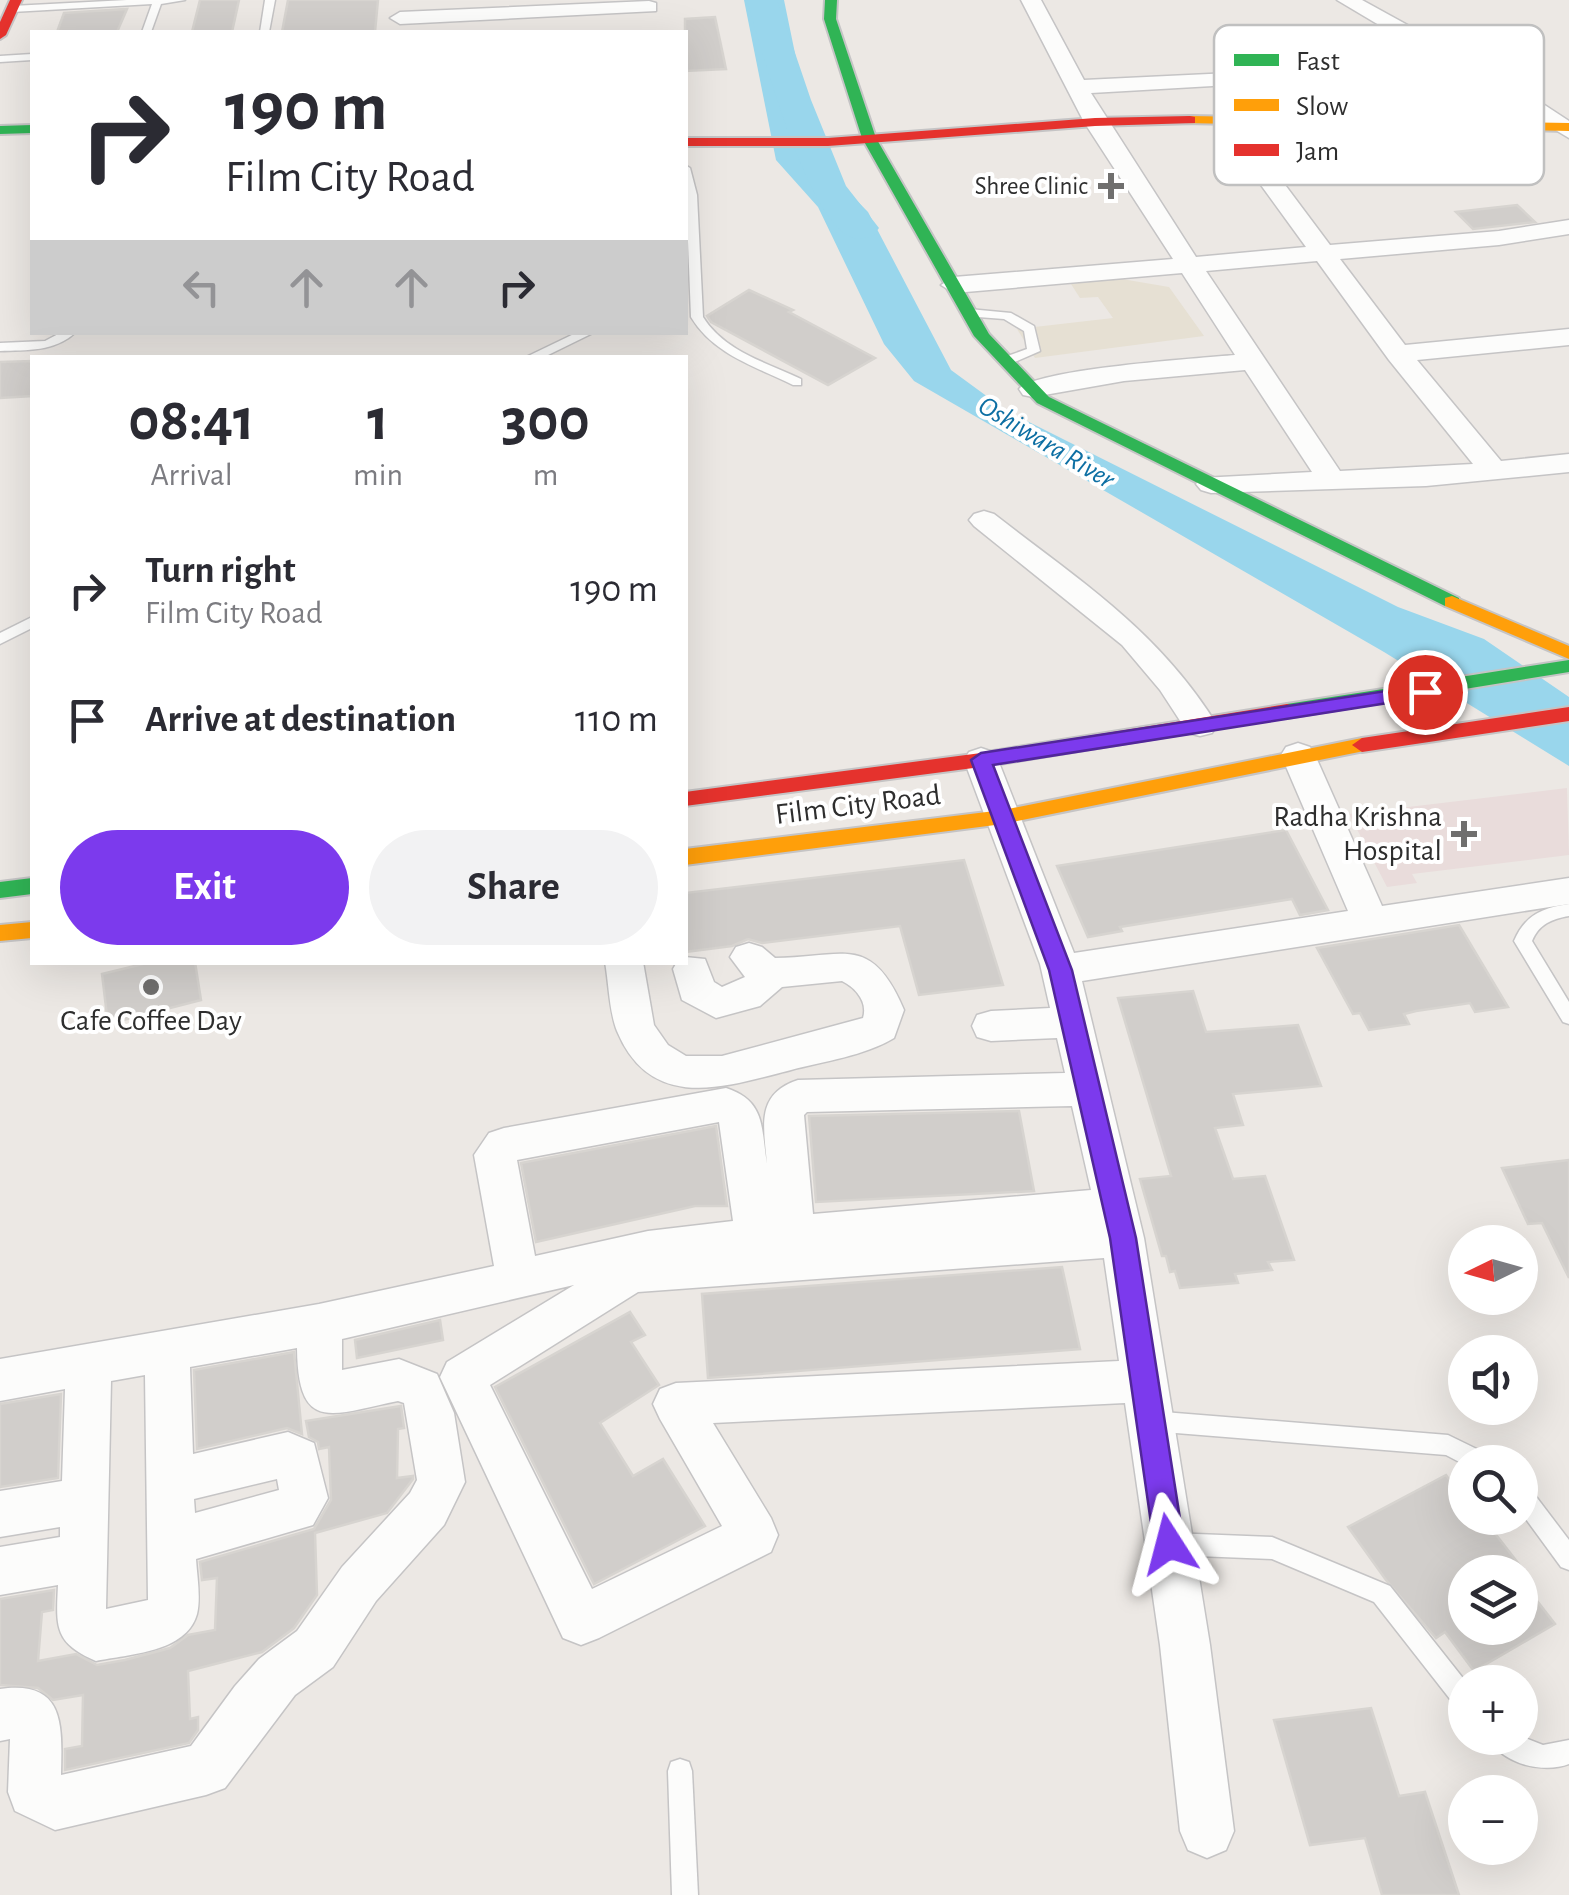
<!DOCTYPE html>
<meta charset="utf-8">
<style>
:root{--surface:#fff;--page:#f2f2f3;--text:#2b2b33;--muted:#7c7c81;--accent:#7c3aed}
body{margin:0;font-family:"Alegreya Sans",sans-serif;background:var(--page);color:var(--text);height:100vh;display:flex;flex-direction:column;font-size:38px;white-space:nowrap}
*{box-sizing:border-box;margin:0}
p{font-size:32px;color:var(--muted)}
.icon{flex:none;width:55px;height:55px;fill:none;stroke:currentColor;stroke-width:2;stroke-linecap:round;stroke-linejoin:round}
.map{position:relative;flex:1;overflow:hidden}
.details{position:absolute;left:30px;top:355px;width:658px;height:610px;display:flex;flex-direction:column;background:var(--surface);border-radius:0px;box-shadow:0 10px 40px #0002}
.details>*{flex:none}
.top-card{position:absolute;left:30px;top:30px;width:658px;height:305px;border-radius:0px;box-shadow:0 10px 40px #0002;background:#fff;color:var(--text);overflow:hidden}
.needle{width:65px;rotate:265deg}
.fabs{position:absolute;left:1448px;top:1225px;display:grid;gap:20px}
.fabs a{display:grid;place-items:center;width:90px;height:90px;border-radius:50%;background:var(--surface);box-shadow:0 10px 40px #0002;font-size:50px}
.pin{position:absolute;display:grid;place-items:center;width:85px;height:85px;color:#fff;margin:-42px;border:5px solid #fff;border-radius:50%;box-shadow:0 2px 10px #0007}
.me{position:absolute;width:110px;margin:-55px;rotate:351deg;stroke-linejoin:round;filter:drop-shadow(0 0 8px #0008)}
.turn{display:flex;align-items:center;gap:35px;height:210px;padding:0 30px;font-size:45px}
.turn .icon{width:130px;height:130px;stroke-width:2.5}
.turn b{display:block;font-size:70px;line-height:85px}
.lanes{display:flex;align-items:center;height:95px;padding:0 30px;background:#0003;justify-content:center;gap:50px;direction:ltr}
.lanes .off{opacity:.35}
.eta{display:flex;justify-content:space-evenly;align-items:center;height:170px;text-align:center}
.eta b{font-size:60px;font-weight:700;line-height:70px}
.primary-button{display:flex;gap:20px;margin-top:auto;padding:20px 30px}
.primary-button a{flex:1;height:115px;border-radius:60px;background:var(--accent);color:#fff;font-size:40px;font-weight:700;line-height:115px;text-align:center}
.primary-button a+a{background:var(--page);color:var(--text)}
ul{padding:0;list-style:none}
li{display:flex;align-items:center;gap:30px;height:130px;padding:0 30px}
li div{flex:1}
li b{display:block;font-size:38px}
li em{font-style:normal}
.map>svg:first-child{display:block}
.education{fill:#e6e0d3}
.medical{fill:#e9dcdb}
.water{fill:#99d6ec}
.lines{fill:none;stroke-linecap:round;stroke-linejoin:round}
.river{fill:#99d6ec;fill-rule:evenodd}
.building{fill:#d1cecb;stroke:#d7d4d0;stroke-width:2.5}
.lane-casing{stroke:#c5c4c5;stroke-width:3}
.street-casing{stroke:#c5c4c5;stroke-width:3}
.fast-casing{stroke:#c5c4c5;stroke-width:4}
.slow-casing{stroke:#c5c4c5;stroke-width:4}
.jam-casing{stroke:#c5c4c5;stroke-width:4}
.lane{fill:#fcfcfb;fill-rule:evenodd}
.street{fill:#fcfcfb;fill-rule:evenodd}
.fast{fill:#30b455;fill-rule:evenodd}
.slow{fill:#ff9f0a;fill-rule:evenodd}
.jam{fill:#e5322d;fill-rule:evenodd}
.route{fill:#7c3aed;stroke:#51269a;stroke-width:2.5}
.poi-dot{fill:#706f6e;stroke:#fff;stroke-width:4}
.labels{text-anchor:middle;dominant-baseline:central;stroke-width:8;stroke-linejoin:round;paint-order:stroke}
.far-poi-label{font-size:25px;fill:#2e2e2e;stroke:#fff;text-anchor:end}
.far-water-label{font-size:28px;font-style:italic;fill:#0d6fa3;stroke:#fff}
.street-label{font-size:30px;fill:#2e2e2e;stroke:#fff}
.poi-label{font-size:30px;fill:#2e2e2e;stroke:#fff;text-anchor:end}
.key{fill:#fff;stroke:#c0c0c0;stroke-width:2.5}
.key-label{font-size:28px;fill:#2e2e2e}
</style>
<div class="map">
<svg width="1569" height="1895" viewBox="0 0 1569 1895">
<rect width="100%" height="100%" fill="#ece8e4"/>
<polygon class="education" points="1116,278 1169,287 1204,336 1035,358 1017,329 1113,318 1098,297 1080,298 1071,284"/>
<polygon class="medical" points="1567,788 1569,855 1412,874 1417,883 1387,887 1349,814"/>
<polygon class="water" points="744,0 784,0 817,160 868,212 951,370 1007,411 1398,607 1484,639 1569,697 1569,766 1384,652 914,381 884,344 818,207 776,160"/>
<g class="lines">
<path class="river" d="M747,0h30l34,100 35,86 33,42 -6,8c-8,2 -14,4 -22,1 -45,-19 -90,-189 -104,-237z"/>
</g>
<g class="building">
<polygon points="200,0 239,0 232,32 192,32"/>
<polygon points="288,0 378,0 375,32 282,32"/>
<polygon points="127,9 117,32 57,32 64,13"/>
<polygon points="715,17 726,69 685,71 685,19"/>
<polygon points="1517,205 1535,222 1473,229 1456,212"/>
<polygon points="749,290 793,310 789,312 875,358 828,385 711,322 707,316"/>
<polygon points="32,361 32,396 0,398 0,362"/>
<polygon points="1286,830 1328,910 1300,915 1292,899 1120,927 1122,931 1088,937 1057,866"/>
<polygon points="964,860 1003,985 919,995 900,926 762,943 748,939 732,946 685,952 685,893"/>
<polygon points="1459,925 1508,1007 1475,1012 1470,1003 1416,1011 1404,1014 1409,1024 1369,1030 1360,1013 1353,1014 1317,948"/>
<polygon points="151,962 195,962 201,1000 108,1024 102,974"/>
<polygon points="1193,991 1206,1032 1298,1025 1321,1086 1233,1094 1243,1125 1215,1128 1233,1179 1265,1176 1294,1260 1268,1262 1272,1270 1235,1274 1238,1283 1180,1288 1175,1271 1170,1272 1166,1256 1162,1256 1140,1179 1171,1176 1118,998"/>
<polygon points="1019,1111 1034,1191 816,1202 809,1116"/>
<polygon points="716,1126 727,1206 695,1206 536,1242 521,1163"/>
<polygon points="1569,1160 1569,1278 1542,1223 1528,1224 1502,1168"/>
<polygon points="1062,1267 1080,1349 708,1378 702,1294"/>
<polygon points="630,1312 645,1335 631,1342 659,1385 600,1423 633,1476 663,1459 705,1526 594,1584 495,1387"/>
<polygon points="440,1320 443,1340 357,1358 355,1340"/>
<polygon points="294,1352 302,1434 287,1428 197,1449 194,1370"/>
<polygon points="61,1394 58,1478 0,1487 0,1404"/>
<polygon points="401,1406 404,1428 398,1429 397,1478 413,1476 413,1479 387,1513 315,1533 317,1595 294,1628 262,1652 188,1671 190,1719 198,1717 198,1730 189,1743 65,1770 65,1749 82,1746 83,1695 53,1700 38,1688 0,1685 0,1599 54,1590 53,1610 42,1612 38,1661 76,1654 97,1665 125,1660 170,1648 188,1635 215,1630 217,1578 202,1580 200,1562 314,1529 331,1500 329,1447 319,1449 318,1442 309,1437 306,1421"/>
<polygon points="1446,1475 1465,1501 1465,1518 1483,1518 1525,1572 1465,1572 1465,1628 1520,1628 1520,1579 1555,1624 1474,1671 1445,1632 1436,1638 1386,1580 1348,1527"/>
<polygon points="1371,1708 1399,1796 1425,1792 1459,1895 1382,1895 1365,1838 1310,1845 1274,1720"/>
</g>
<g class="lines">
<defs>
<g id="lane">
<polygon points="127,0 185,0 161,4 151,32 142,32 152,4 12,12 7,9 12,6"/>
<polygon points="265,0 275,0 269,32 260,32"/>
<polygon points="32,54 32,60 0,62 0,56"/>
<path d="M685,165l5,3 7,27 6,122c21,34 64,46 98,62v6h-8c-38,-19 -79,-30 -102,-68z"/>
<polygon points="969,309 1011,313 1034,326 1040,351 1010,364 1002,364 1002,358 1027,349 1024,331 1004,319 965,316 965,310"/>
<path d="M62,332h14c-21,20 -49,18 -76,19v-8l45,-2z"/>
<polygon points="578,332 595,332 542,358 524,358"/>
<polygon points="32,617 32,628 0,644 0,633"/>
<path d="M1569,904v12c-17,3 -30,8 -37,25l37,61v22l-6,-2 -49,-81c11,-26 28,-33 55,-37z"/>
<polygon points="1151,1411 1448,1435 1489,1455 1492,1462 1465,1462 1465,1465 1446,1455 1151,1431 1143,1428 1140,1421 1143,1414"/>
<polygon points="1520,1482 1528,1486 1569,1540 1569,1570 1561,1567 1520,1511"/>
<polygon points="1171,1533 1272,1537 1390,1586 1466,1682 1465,1712 1457,1708 1374,1602 1272,1559 1171,1555 1163,1552 1160,1544 1163,1536"/>
<path d="M1520,1736l23,9 26,-5v24c-25,10 -68,0 -79,-26z"/>
<polygon points="680,1759 689,1762 692,1771 698,1895 672,1895 668,1771 671,1762"/>
</g>
<g id="street">
<path d="M1021,0h20l43,80 146,-7 11,6 -11,6 -139,8 105,164 110,-10 -93,-128 11,-7 8,2 98,131 169,-14 70,-11v14l-70,11 -159,14 65,86 164,-16v16l-152,15 84,101 68,-7v18l-143,14 -215,7 -10,-3 -5,-6 5,-6 111,-6 -67,-102 -121,11 -91,16 -10,-2 -4,-6c17,-20 182,-31 216,-34l-53,-82 -228,20 -13,-8 13,-8 219,-18 -89,-137zM1317,261l72,99 84,104 -133,7 -134,-200z"/>
<polygon points="1337,0 1362,0 1502,77 1569,121 1569,138"/>
<polygon points="649,1 656,3 656,11 400,24 390,18 400,12"/>
<path d="M984,511l10,3c86,67 164,116 223,211l-5,8 -12,3 -12,-3 -28,-43 -38,-45 -148,-119 -5,-6 5,-6z"/>
<path d="M1298,743l12,4 5,8 67,151 187,-28v26l-487,77 62,257 66,407 24,186 -8,19 -19,8 -19,-8 -8,-19 -20,-186 -35,-242 -412,20 58,95 7,17 -7,17 -172,86 -18,7 -18,-7 -123,-261 7,-15 127,-77 -232,54v31l57,-11 38,15 17,39 11,69 -21,43 -68,76 -43,66 -38,28 -70,93 -19,7 -151,35 -40,-19 -7,-19 2,-53 -10,2v-52c66,-9 62,37 61,86l130,-29 44,-60 24,-27 38,-28 45,-64 68,-74 7,-13 -13,-77 -6,-2c-66,13 -100,34 -101,-53l-107,19 3,87 95,-22 26,11 14,55 -15,27 -117,34c1,17 5,39 1,55 -11,39 -68,40 -101,47 -42,-18 -40,-34 -38,-76l-58,10v-48l60,-10v-10l-60,10v-46l62,-10 3,-92 -65,12v-42l319,-55 175,-38 -20,-111 15,-22 15,-5 222,-40c40,13 35,40 41,76 -3,-37 -12,-70 31,-84l267,-7 -8,-35 -66,3 -14,-4 -5,-11 5,-11 14,-4 59,-3 -10,-44 -76,-204 5,-8 12,-4 12,4 5,8 76,193 274,-42 -67,-156 5,-8zM1072,1106l19,84 -278,24 -9,-99 3,-3zM719,1122l14,99 -85,10 -113,25 -18,-96zM1104,1258l15,103 -443,22 -16,6 -7,15 7,15 62,107 -130,63 -102,-204 148,-93zM145,1375l3,225 -42,9 5,-228zM277,1479l2,11 -84,23 -1,-14z"/>
<path d="M749,943l13,4 13,11c68,0 96,-26 129,52l-10,28c-30,18 -69,23 -103,32 -66,17 -140,43 -174,-39 -8,-20 -8,-47 -12,-69h38l11,63 14,20 18,11h36l141,-38c5,-16 -7,-30 -21,-37l-60,6 -22,19 -44,12 -34,-18 -9,-31 4,-7h8v-5l20,2 9,23 8,5 23,-10 -15,-20 6,-10z"/>
</g>
<g id="fast">
<polygon points="825,0 837,0 836,19 876,138 989,334 1049,397 1459,598 1459,606 1445,606 1037,403 974,336 862,138 824,19"/>
<polygon points="32,125 32,133 0,134 0,126"/>
<polygon points="1569,660 1569,672 1287,718 1277,711 1287,704"/>
<polygon points="32,878 32,894 0,898 0,882"/>
</g>
<g id="slow">
<polygon points="1190,116 1569,123 1569,131 1185,123 1185,117"/>
<polygon points="1452,596 1569,646 1569,659 1445,606 1445,598"/>
<polygon points="1362,738 1369,740 1372,745 1369,750 1003,824 685,865 685,849 1003,810"/>
<polygon points="32,922 32,938 0,941 0,925"/>
</g>
<g id="jam">
<polygon points="10,0 22,0 6,35 0,39 0,22"/>
<polygon points="1190,116 1195,117 1195,123 1095,126 828,146 685,146 685,138 828,138 1095,118"/>
<polygon points="1287,704 1294,706 1297,711 1294,716 981,767 685,806 685,792 981,753"/>
<polygon points="1569,707 1569,721 1362,752 1352,745 1362,738"/>
</g>
</defs>
<use href="#lane" class="lane-casing"/>
<use href="#street" class="street-casing"/>
<use href="#fast" class="fast-casing"/>
<use href="#slow" class="slow-casing"/>
<use href="#jam" class="jam-casing"/>
<use href="#lane" class="lane"/>
<use href="#street" class="street"/>
<use href="#fast" class="fast"/>
<use href="#slow" class="slow"/>
<use href="#jam" class="jam"/>
</g>
<polygon class="route" points="1425,685 1435,692 1432,696 993,765 1072,970 1136,1238 1184,1544 1179,1554 1169,1558 1159,1554 1154,1544 1110,1238 1049,970 971,760 981,753"/>
<g class="poi-dot">
<path d="M1106 171h10v10h10v10h-10v10h-10v-10h-10v-10h10z"/>
<path d="M1459 819h10v10h10v10h-10v10h-10v-10h-10v-10h10z"/>
<circle cx="151" cy="987" r="10"/>
</g>
<g class="labels">
<g class="far-poi-label">
<text x="1088" y="186">Shree Clinic</text>
</g>
<g class="far-water-label">
<text transform="translate(1046 443) rotate(31)">Oshiwara River</text>
</g>
<g class="street-label">
<text transform="translate(858 805) rotate(-7)">Film City Road</text>
</g>
<g class="poi-label">
<text x="1442" y="817">Radha Krishna<tspan x="1442" dy="34">Hospital</tspan></text>
<text x="151" y="1021" text-anchor="middle">Cafe Coffee Day</text>
</g>
</g>
<rect x="1214" y="25" width="330" height="160" rx="15" class="key"/>
<rect x="1234" y="54" width="45" height="12" fill="#30b455"/>
<rect x="1234" y="99" width="45" height="12" fill="#ff9f0a"/>
<rect x="1234" y="144" width="45" height="12" fill="#e5322d"/>
<g class="key-label">
<text x="1296" y="70">Fast</text>
<text x="1296" y="115">Slow</text>
<text x="1296" y="160">Jam</text>
</g>
</svg>
<div class="fabs">
<a><svg class="needle" viewBox="-14 -14 28 28"><path d="M0-13l5 13h-10z" fill="#e53935"/><path d="M0 13l5-13h-10z" fill="#7c7c81"/></svg></a>
<a><svg class="icon" aria-label="sound" viewBox="0 0 24 24"><path d="M4 9h4l5-4v14l-5-4H4zM17 9q2 3 0 6"/></svg></a>
<a><svg class="icon" aria-label="search" viewBox="0 0 24 24"><circle cx="10" cy="10" r="6"/><path d="M15 15l6 6"/></svg></a>
<a><svg class="icon" aria-label="layers" viewBox="0 0 24 24"><path d="M12 4l9 5-9 5-9-5zM3 14l9 5 9-5"/></svg></a>
<a>+</a>
<a>−</a>
</div>
<div class="pin" style="left:1425px;top:692px;background:#d93025"><svg class="icon" aria-label="arrive" viewBox="0 0 24 24"><path d="M6 21V4h12l-3 4 3 4H6"/></svg></div>
<svg class="me" style="left:1169px;top:1544px" viewBox="-20 -20 40 40"><path d="M0-17L14 15 0 8-14 15z" fill="#7c3aed" stroke="#fff" stroke-width="4"/></svg>
<div class="top-card">
<div class="turn"><svg class="icon" aria-label="right" viewBox="0 0 24 24"><path d="M7 20v-9h11M14 6l5 5-5 5"/></svg><div><b>190 m</b>Film City Road</div></div>
<div class="lanes"><svg class="icon off" aria-label="left" viewBox="0 0 24 24"><path d="M17 20v-9H6M10 6l-5 5 5 5"/></svg><svg class="icon off" aria-label="ahead" viewBox="0 0 24 24"><path d="M12 20V5M6 11l6-6 6 6"/></svg><svg class="icon off" aria-label="ahead" viewBox="0 0 24 24"><path d="M12 20V5M6 11l6-6 6 6"/></svg><svg class="icon" aria-label="right" viewBox="0 0 24 24"><path d="M7 20v-9h11M14 6l5 5-5 5"/></svg></div>
</div>
<section class="details">
<div class="eta">
<div><b>08:41</b><p>Arrival</p></div>
<div><b>1</b><p>min</p></div>
<div><b>300</b><p>m</p></div>
</div>
<ul>
<li><svg class="icon" aria-label="right" viewBox="0 0 24 24"><path d="M7 20v-9h11M14 6l5 5-5 5"/></svg><div><b>Turn right</b><p>Film City Road</p></div><em>190 m</em></li>
<li><svg class="icon" aria-label="arrive" viewBox="0 0 24 24"><path d="M6 21V4h12l-3 4 3 4H6"/></svg><div><b>Arrive at destination</b></div><em>110 m</em></li>
</ul>
<div class="primary-button"><a>Exit</a><a>Share</a></div>
</section>
</div>
